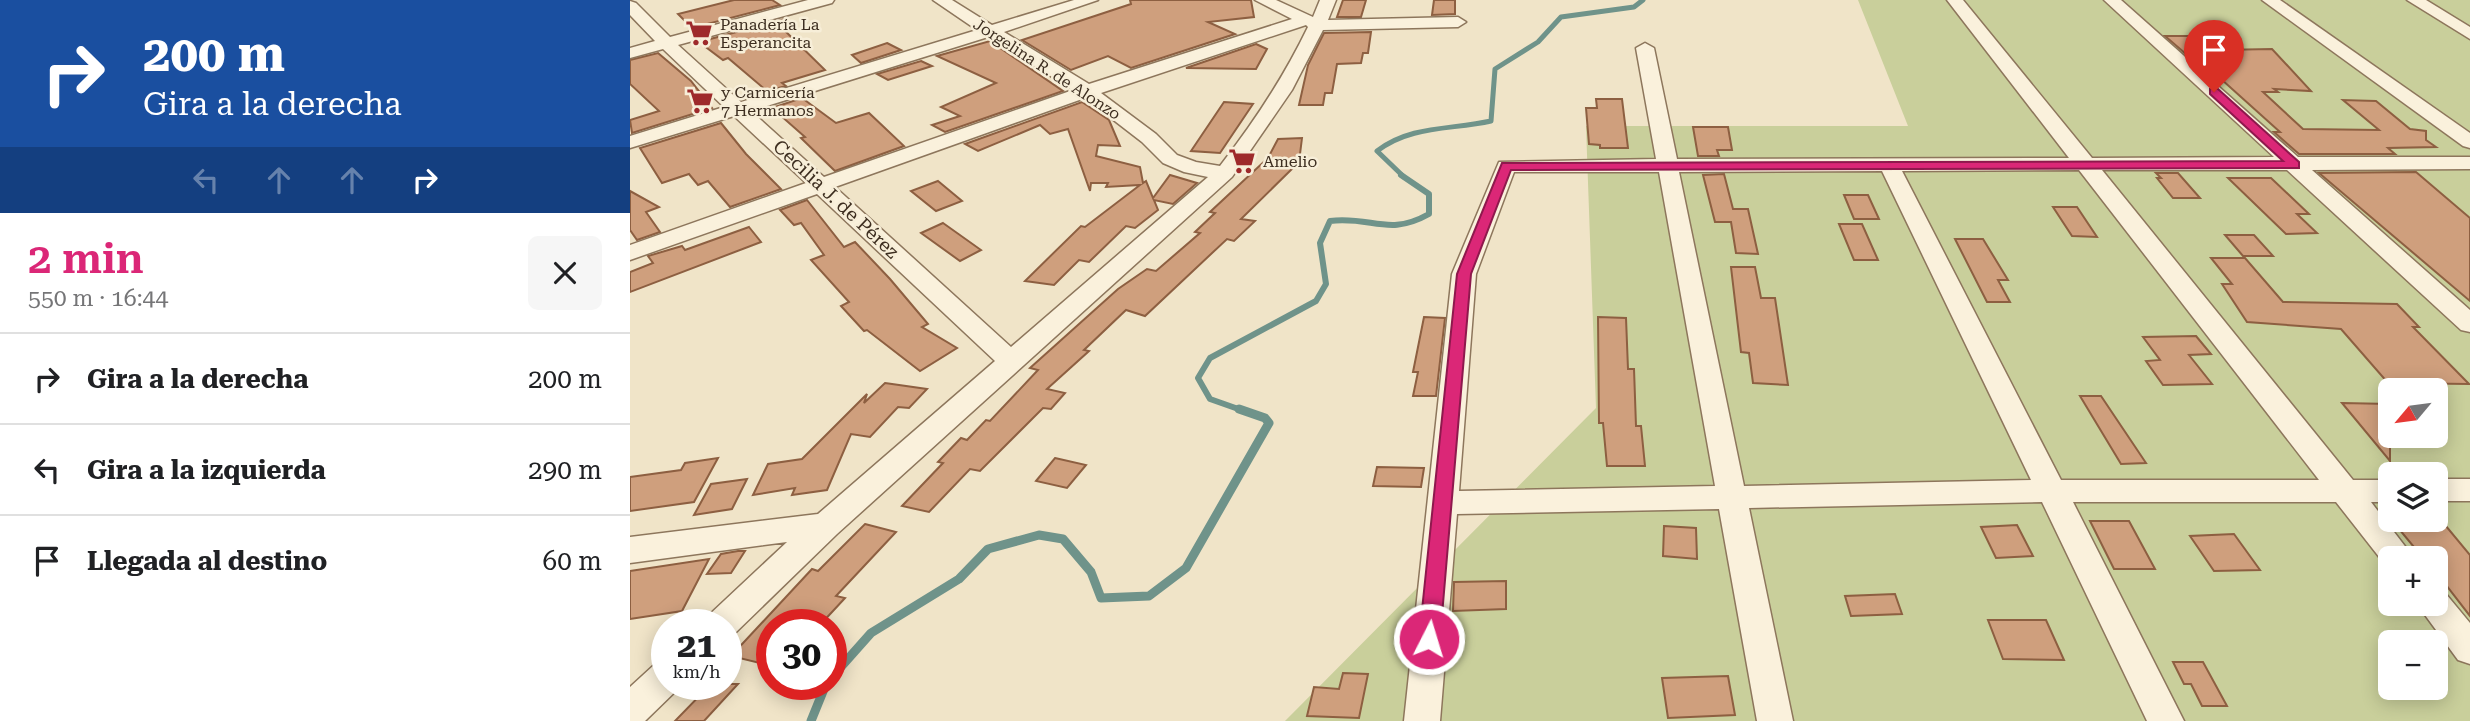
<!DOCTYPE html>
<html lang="es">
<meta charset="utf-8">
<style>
:root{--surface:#fff;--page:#f6f6f6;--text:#202124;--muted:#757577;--line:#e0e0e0;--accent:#db2777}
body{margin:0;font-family:"Roboto Serif",serif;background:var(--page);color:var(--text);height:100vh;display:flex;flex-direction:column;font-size:26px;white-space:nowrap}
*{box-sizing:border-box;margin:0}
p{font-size:23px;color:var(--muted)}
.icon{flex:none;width:38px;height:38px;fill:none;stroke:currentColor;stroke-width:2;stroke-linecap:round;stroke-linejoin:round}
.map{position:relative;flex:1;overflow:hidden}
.details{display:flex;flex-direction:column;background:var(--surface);width:630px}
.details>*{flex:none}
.hud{background:#1a4fa0;color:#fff;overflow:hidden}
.needle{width:46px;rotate:241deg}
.fabs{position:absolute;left:1748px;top:378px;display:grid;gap:14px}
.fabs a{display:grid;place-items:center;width:70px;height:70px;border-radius:10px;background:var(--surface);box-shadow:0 4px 18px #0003;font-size:35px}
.speed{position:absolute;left:21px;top:609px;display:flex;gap:14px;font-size:35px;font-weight:700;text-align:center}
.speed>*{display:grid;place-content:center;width:91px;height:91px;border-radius:50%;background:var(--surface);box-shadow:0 4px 18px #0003;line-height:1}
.speed small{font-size:18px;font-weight:400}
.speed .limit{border:10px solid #d22;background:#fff;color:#111}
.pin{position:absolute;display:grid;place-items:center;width:60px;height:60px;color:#fff;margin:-72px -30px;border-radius:50% 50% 50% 0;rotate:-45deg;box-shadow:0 0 7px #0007}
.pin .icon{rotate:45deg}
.me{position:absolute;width:77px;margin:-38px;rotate:5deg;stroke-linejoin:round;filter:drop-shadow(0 0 5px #0008)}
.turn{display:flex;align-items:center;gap:24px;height:147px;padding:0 28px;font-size:32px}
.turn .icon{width:91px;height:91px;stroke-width:2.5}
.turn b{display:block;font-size:49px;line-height:60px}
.lanes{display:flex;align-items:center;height:66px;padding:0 28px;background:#0003;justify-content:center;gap:35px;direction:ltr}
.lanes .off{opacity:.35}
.round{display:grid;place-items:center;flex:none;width:74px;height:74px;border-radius:10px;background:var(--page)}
.head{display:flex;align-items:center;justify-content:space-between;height:119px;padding:0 28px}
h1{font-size:42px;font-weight:600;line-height:52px;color:var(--accent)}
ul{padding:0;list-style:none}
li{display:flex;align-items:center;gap:21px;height:91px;padding:0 28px;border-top:2px solid var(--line)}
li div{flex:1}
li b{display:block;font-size:26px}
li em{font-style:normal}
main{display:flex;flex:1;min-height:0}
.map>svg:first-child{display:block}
.green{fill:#c9cf9b;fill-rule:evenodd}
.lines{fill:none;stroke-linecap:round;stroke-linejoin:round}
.stream-far2{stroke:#6f938a;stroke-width:5}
.stream-far1{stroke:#6f938a;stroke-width:6}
.stream{stroke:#6f938a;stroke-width:9}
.building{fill:#cf9f7d;stroke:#8d5f41;stroke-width:2}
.street-casing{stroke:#8d765c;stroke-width:3}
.street{fill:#faf1dc;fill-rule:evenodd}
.route{fill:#db2777;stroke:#8e194d;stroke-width:2}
.labels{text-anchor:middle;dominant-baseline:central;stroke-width:5;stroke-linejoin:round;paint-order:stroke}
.far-poi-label{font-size:16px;fill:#3d2e20;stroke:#f7eed8;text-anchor:start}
.far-street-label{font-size:16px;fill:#3d2e20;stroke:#f7eed8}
.street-label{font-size:19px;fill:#3d2e20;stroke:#f7eed8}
</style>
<main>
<section class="details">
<div class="hud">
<div class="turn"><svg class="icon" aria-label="right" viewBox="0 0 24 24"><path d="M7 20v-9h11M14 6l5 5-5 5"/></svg><div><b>200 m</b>Gira a la derecha</div></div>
<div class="lanes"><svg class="icon off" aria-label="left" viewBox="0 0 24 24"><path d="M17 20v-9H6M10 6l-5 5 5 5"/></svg><svg class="icon off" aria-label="ahead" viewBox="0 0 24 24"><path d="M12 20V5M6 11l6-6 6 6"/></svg><svg class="icon off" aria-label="ahead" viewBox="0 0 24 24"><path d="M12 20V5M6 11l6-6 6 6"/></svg><svg class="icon" aria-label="right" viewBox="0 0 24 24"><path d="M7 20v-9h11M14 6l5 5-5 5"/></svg></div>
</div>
<div class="head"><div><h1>2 min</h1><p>550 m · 16:44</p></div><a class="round"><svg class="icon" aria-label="close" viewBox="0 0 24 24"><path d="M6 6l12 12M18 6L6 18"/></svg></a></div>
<ul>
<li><svg class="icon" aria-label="right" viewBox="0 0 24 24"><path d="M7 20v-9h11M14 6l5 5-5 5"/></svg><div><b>Gira a la derecha</b></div><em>200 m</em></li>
<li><svg class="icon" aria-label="left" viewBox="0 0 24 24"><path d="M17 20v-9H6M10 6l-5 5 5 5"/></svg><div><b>Gira a la izquierda</b></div><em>290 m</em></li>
<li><svg class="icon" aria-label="arrive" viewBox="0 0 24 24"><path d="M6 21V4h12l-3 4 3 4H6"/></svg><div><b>Llegada al destino</b></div><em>60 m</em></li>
</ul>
</section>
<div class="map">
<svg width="1840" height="721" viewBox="0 0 1840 721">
<rect width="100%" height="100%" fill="#f0e4c8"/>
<path class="green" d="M1228,0h612v721h-1185l311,-313 -10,-282h322zM1760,390h46v46h-46zM1760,474h46v46h-46zM1760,558h46v46h-46zM1760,642h46v46h-46z"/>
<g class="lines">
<path class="stream-far2" d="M774,177l-27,-26c34,-26 74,-21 114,-30l4,-52 43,-27 23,-25 73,-10 9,-7"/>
<path class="stream-far1" d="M614,411l-34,-12 -12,-21 12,-20 106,-57 10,-17 -6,-41 10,-22c43,-5 58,16 99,-7v-20l-28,-19"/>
<g class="stream">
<polyline points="201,678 241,633 329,579 358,549 409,535 433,539 461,572 471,598 519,596 556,568 639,423 635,418 609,409"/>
<polyline points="181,721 196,684"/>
</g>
</g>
<g class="building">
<polygon points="104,0 142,0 150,5 62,28 48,14"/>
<polygon points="500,0 621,0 624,17 578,22 605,34 501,68 478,56 441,70 392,40 501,4"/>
<polygon points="713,0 736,0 731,17 707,17"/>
<polygon points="804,0 825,0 825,14 802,15"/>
<polygon points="155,19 149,25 195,70 152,83 156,86 137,91 98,58 93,60 69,42"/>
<polygon points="741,32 738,53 733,53 731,63 707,64 702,93 695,93 693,105 669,105 678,65 694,33"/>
<polygon points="1535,36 1574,36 1589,50 1642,49 1681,91 1644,89 1648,92 1633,92 1673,129 1749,130 1713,100 1746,101 1780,129 1796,131 1796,140 1806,147 1758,148 1765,154 1669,154 1644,132 1650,132 1591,79 1585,79"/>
<polygon points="360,41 433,91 315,132 302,125 330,116 311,107 366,83 307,56"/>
<polygon points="257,43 271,50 231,63 222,55"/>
<polygon points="626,44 637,49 626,69 556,68"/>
<polygon points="28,53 61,81 82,108 2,133 0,120 29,111 0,84 0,60"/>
<polygon points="291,61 302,66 258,80 247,74"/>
<polygon points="172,98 206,123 239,113 274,146 205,171 171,138 175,137 142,108"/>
<polygon points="966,99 992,99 998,148 970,148 970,145 959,144 956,108 967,108"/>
<polygon points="452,102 479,120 490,146 468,145 466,156 510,167 513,183 516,181 523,198 540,175 567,183 543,204 524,200 528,210 505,228 496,226 459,262 449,260 424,285 395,281 451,226 455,227 510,185 476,187 478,183 461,183 460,191 438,129 420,134 410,125 348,151 335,144"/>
<polygon points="594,102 623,104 590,153 561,151"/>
<polygon points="91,123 116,154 151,189 100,207 78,181 68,185 59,174 32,183 10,148"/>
<polygon points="1063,127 1098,127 1102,150 1087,150 1089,156 1068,156"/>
<polygon points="672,138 669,162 611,219 625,221 604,241 597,239 515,316 496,310 454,350 459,351 417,389 435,393 421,409 413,408 350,471 340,469 299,512 272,506 313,463 308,462 331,438 337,440 356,420 360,421 408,370 400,368 488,289 517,269 526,271 570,233 565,232 585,213 580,212 638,158 648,139"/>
<polygon points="1786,172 1840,218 1840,301 1689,173"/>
<polygon points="1526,173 1548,173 1570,198 1543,198 1527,178 1531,178"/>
<polygon points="1094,174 1103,209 1118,209 1128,254 1106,253 1101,222 1085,222 1073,175"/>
<polygon points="1598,178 1641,178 1679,214 1667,214 1687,233 1656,234"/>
<polygon points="308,181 332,201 306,211 281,191"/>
<polygon points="0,191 29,207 16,212 30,232 7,240 0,230"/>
<polygon points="1214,195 1238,195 1249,219 1224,219"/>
<polygon points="177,200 214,247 225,242 260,279 298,324 292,327 327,348 290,371 237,330 234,331 211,306 219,302 181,260 194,255 171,223 164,225 150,210"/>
<polygon points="1423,207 1447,207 1467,237 1442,236"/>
<polygon points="313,223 351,250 330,261 291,233"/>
<polygon points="1209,224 1232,224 1248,260 1224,260"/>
<polygon points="119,227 131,242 0,292 0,272 23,263 18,256 52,246 55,250"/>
<polygon points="1595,235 1624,235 1643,256 1613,256"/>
<polygon points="1325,239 1353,239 1378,280 1368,280 1380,302 1357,302"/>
<polygon points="1581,258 1615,258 1653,302 1767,304 1789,327 1783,327 1839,384 1758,383 1711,329 1617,322 1592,284 1602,284"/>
<polygon points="1101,267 1125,267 1131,298 1145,298 1158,385 1123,383 1119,353 1111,352"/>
<polygon points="794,317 815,318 806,396 783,396 788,372 783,372"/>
<polygon points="968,317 996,318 998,369 1004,369 1006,426 1011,426 1015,466 977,466 973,423 969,423"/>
<polygon points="1566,336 1581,354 1559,355 1582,384 1533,385 1516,361 1530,360 1513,337"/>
<polygon points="255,383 297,389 279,408 268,407 240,437 221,434 197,490 162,495 165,488 123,495 138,464 172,459 237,394 234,403"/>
<polygon points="1450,396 1471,396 1516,463 1491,464"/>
<polygon points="1712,403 1760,404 1760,461"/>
<polygon points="88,458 64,502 0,511 0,477 51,470 55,463"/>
<polygon points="425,458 456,465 437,488 406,481"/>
<polygon points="747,467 794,468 791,487 743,486"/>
<polygon points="117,479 102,509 64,515 81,484"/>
<polygon points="1784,520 1811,520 1840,555 1840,616 1806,572 1806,558 1793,558 1769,529 1792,529"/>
<polygon points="1460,521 1499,521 1525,569 1484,569"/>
<polygon points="235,524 266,532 206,596 215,598 190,625 142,625 142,666 101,656 182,569 188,571"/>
<polygon points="1387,525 1403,556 1366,558 1351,527"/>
<polygon points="1034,526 1066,528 1067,559 1033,556"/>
<polygon points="1604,534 1630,570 1584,571 1560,536"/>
<polygon points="108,551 115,551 101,573 77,574 91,554"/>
<polygon points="79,559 52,611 0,619 0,571"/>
<polygon points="876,581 876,609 823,611 824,582"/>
<polygon points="1265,594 1272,614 1221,616 1215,596"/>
<polygon points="1358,620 1416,620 1434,660 1373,659"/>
<polygon points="1543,662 1573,662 1597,706 1572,706 1561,684 1554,684"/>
<polygon points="713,673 738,674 729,718 677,716 684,687 709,689"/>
<polygon points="1098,676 1105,715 1038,718 1032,678"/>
<polygon points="81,684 108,684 74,721 45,721"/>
</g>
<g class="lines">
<defs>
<g id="street">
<path d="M178,0h26l-2,3 -154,42 63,57 236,-72 -44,-30h19l40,25 82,-25h24l-94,32 85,52 203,-65 -37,-19h21l37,17 7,-17h16l-8,20 130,-3 8,5 -8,5 -135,3 -31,60 -60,87 -395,357 -104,101 -7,3v-13h-22l5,-10 78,-73 -157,21v-26l188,-23 177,-153 -178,-167 -187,66v-15l176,-62 -72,-67 -104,32v-12l94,-29 -61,-58 -33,9v-10l25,-7 -25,-26v-14l6,2 34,34zM676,25l2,2c-24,50 -54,95 -88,139l-24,-4 -19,-7 -21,-21 -55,-41zM358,37l85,53 -249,87 -73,-66zM455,98l57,44 21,21 21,9 24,5 -197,170 -176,-160z"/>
<path d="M1317,0h16l129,158 182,-1 -170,-157h17l177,157h172v12l-158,1 158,140v22l-9,-2 -174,-160h-185l251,310h37v22h-19l43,56h-24v10l-3,-1 -51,-65h-263l111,219h-37l-105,-219 -293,6 44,213h-36l-38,-212 -262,5 -17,207h-36l48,-447 47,-112 157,-3 -20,-111 9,-5 9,5 23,111 392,-1zM1449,170l240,310h-258l-159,-309zM1252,171l149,309 -287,6 -65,-314zM884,172h145l56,314 -256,5 17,-217z"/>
<polygon points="1632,0 1650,0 1840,133 1840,148 1833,146"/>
<polygon points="1777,0 1796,0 1840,27 1840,39"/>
<rect x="1806" y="479" width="34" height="22"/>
<polygon points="1806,591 1816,594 1840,623 1840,664 1828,660 1787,604 1806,604"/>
<polygon points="37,660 37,684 51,684 50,687 15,721 0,721 0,687 24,665"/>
</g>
</defs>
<use href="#street" class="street-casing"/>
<use href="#street" class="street"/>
</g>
<polygon class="route" points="1580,89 1588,89 1669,162 1669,168 881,170 841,274 810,639 807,646 799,648 792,646 789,639 827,274 872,163 1653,161 1580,94"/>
<defs>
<symbol id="supermarket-bare" viewBox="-9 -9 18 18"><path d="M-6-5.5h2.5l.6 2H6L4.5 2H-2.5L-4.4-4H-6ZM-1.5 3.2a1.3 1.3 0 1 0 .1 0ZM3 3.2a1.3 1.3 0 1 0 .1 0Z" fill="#9e2a2b" stroke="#f7eed8" stroke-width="2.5" paint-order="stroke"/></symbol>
</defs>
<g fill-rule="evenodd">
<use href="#supermarket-bare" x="50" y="14" width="38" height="38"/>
<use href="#supermarket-bare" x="51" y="82" width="38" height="38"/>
<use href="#supermarket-bare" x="593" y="142" width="38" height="38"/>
</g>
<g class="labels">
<g class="far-poi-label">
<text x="90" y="24">Panadería La<tspan x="90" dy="18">Esperancita</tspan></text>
<text x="91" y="92">y Carnicería<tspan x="91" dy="18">7 Hermanos</tspan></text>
<text x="633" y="161">Amelio</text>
</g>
<g class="far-street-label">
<text transform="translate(417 69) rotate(33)">Jorgelina R. de Alonzo</text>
</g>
<g class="street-label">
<text transform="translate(206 199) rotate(43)">Cecilia J. de Pérez</text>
</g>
</g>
</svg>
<div class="fabs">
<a><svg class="needle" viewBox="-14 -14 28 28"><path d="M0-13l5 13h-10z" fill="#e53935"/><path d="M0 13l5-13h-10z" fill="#757577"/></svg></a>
<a><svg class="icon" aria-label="layers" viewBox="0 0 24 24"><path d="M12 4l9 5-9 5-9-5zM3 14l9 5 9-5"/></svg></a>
<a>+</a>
<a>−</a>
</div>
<div class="speed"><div>21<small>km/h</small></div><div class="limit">30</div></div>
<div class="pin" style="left:1584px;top:92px;background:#d93025"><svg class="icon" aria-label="arrive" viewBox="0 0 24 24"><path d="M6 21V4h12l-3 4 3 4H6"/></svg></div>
<svg class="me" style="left:799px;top:639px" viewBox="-20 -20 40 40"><circle r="17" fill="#db2777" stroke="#fff" stroke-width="3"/><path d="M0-11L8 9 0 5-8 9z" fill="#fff"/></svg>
</div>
</main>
